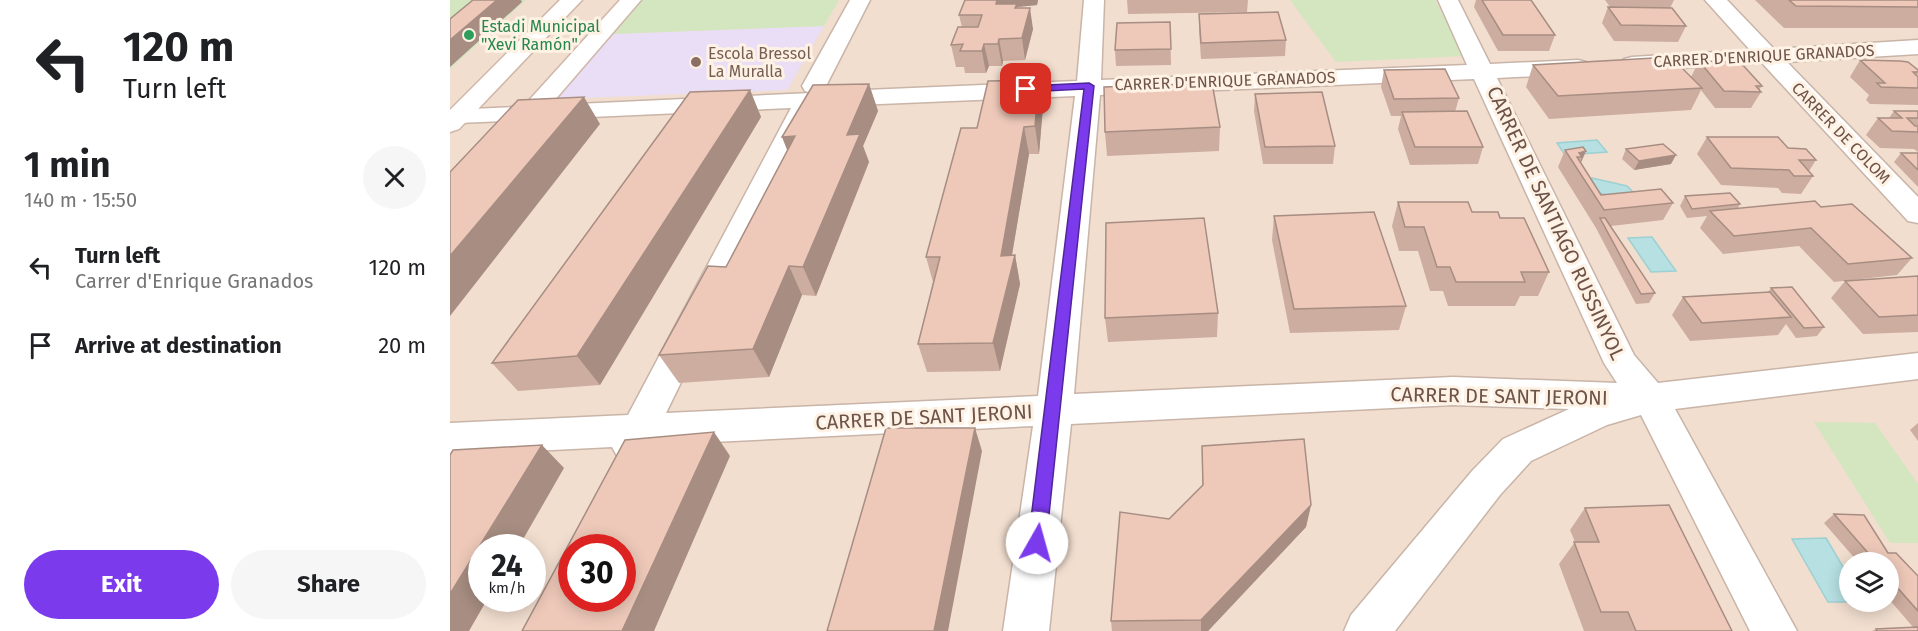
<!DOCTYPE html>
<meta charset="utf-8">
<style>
:root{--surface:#fff;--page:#f6f6f6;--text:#202124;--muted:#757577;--accent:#7c3aed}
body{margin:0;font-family:"Fira Sans",sans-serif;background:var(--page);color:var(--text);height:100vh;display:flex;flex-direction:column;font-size:22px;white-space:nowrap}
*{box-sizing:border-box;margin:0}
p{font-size:20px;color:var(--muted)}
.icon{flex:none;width:33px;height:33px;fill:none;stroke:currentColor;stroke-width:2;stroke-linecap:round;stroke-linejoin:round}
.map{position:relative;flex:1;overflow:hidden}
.drawer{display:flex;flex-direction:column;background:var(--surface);width:450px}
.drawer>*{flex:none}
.hud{background:#fff;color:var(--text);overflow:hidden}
.controls{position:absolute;left:1389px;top:552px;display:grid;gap:12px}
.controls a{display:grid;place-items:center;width:60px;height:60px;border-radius:50%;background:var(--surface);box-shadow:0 3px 15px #0003;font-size:30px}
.speed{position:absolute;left:18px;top:534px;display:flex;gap:12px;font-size:30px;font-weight:700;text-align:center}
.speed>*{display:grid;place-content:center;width:78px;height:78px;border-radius:50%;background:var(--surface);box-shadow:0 3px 15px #0003;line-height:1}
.speed small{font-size:15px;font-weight:400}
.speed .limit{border:9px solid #d22;background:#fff;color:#111}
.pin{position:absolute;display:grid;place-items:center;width:51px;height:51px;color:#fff;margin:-26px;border-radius:12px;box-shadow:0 3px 9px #0006}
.me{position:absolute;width:66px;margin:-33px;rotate:7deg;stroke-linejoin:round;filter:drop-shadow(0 0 4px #0008)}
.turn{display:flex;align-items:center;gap:21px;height:126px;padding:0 24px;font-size:27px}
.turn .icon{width:78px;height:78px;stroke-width:2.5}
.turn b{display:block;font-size:42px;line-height:51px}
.round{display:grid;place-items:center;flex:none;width:63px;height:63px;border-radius:32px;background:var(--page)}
.overview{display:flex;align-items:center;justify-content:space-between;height:102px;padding:0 24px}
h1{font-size:36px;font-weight:700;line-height:45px}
.cta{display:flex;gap:12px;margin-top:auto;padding:12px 24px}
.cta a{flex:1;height:69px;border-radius:36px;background:var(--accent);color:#fff;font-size:24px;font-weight:700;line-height:69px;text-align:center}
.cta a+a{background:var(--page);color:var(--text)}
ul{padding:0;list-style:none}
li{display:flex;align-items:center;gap:18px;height:78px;padding:0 24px}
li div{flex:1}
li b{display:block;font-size:22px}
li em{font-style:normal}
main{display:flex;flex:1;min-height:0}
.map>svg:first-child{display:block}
.residential{fill:#f1decf;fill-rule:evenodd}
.education{fill:#eaddf6}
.green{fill:#d3e6c0}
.water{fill:#b6e0e2;stroke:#9dd0d3;stroke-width:1.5}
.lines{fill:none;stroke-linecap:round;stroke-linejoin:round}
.street-casing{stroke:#c9b4a8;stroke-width:3}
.secondary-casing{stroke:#cfb6a8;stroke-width:3}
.street{fill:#fff;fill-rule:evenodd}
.secondary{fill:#fff;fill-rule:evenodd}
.wall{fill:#cdad9f}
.shaded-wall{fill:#a78d82}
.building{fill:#eec9b9;stroke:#a78d82;stroke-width:1.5;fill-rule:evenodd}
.route{fill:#7c3aed;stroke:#51269a;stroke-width:1.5}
.leisure-dot{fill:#2e9e5b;stroke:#fef2e5;stroke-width:2}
.education-dot{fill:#8d6e63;stroke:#fef2e5;stroke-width:2}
.labels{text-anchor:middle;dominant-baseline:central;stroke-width:6;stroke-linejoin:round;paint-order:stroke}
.far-leisure-label{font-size:16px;fill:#27864d;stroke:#fef2e5;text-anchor:start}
.far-education-label{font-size:16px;fill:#785e54;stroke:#fef2e5;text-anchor:start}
.far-street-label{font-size:16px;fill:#6f5349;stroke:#fef2e5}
.street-label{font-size:20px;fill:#6f5349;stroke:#fef2e5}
</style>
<main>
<section class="drawer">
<div class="hud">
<div class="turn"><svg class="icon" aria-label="left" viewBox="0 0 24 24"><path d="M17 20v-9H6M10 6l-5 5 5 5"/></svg><div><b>120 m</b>Turn left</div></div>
</div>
<div class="overview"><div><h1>1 min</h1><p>140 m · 15:50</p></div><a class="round"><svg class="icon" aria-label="close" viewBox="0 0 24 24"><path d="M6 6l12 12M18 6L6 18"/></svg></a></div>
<ul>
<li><svg class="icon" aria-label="left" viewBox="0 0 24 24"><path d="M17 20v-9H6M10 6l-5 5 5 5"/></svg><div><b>Turn left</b><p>Carrer d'Enrique Granados</p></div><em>120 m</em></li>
<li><svg class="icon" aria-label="arrive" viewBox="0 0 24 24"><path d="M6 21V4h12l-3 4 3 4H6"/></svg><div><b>Arrive at destination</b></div><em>20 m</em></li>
</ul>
<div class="cta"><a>Exit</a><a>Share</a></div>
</section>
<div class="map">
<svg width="1468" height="631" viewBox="0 0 1468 631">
<rect width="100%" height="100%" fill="#faede0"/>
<path class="residential" d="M0,0h1468v631h-1468zM32,548h50v50h-50zM122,548h50v50h-50zM1400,562h38v40h-38z"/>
<polygon class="education" points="374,26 337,90 105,99 162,34"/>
<g class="green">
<polygon points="0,0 76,0 0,69"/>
<polygon points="192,0 389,0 374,26 162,34"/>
<polygon points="840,0 985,0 1015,56 886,62"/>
<polygon points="1364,422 1425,423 1468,484 1468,543 1440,543"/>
</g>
<g class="water">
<polygon points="1147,140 1157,152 1115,155 1107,143"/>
<polygon points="1142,178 1177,186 1195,204 1141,191"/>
<polygon points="1202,237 1226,271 1201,272 1178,238"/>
<polygon points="1376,538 1399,577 1400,602 1417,602 1378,602 1342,539"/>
</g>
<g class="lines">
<defs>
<g id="street">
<path d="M400,0h20l-44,86 -8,6 259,-11 7,-81h20l-3,80 366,-15 -29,-65h20l32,64 88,-4 8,2 4,5 -4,5 -8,2 -81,4 137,277 24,28 260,-30v26l-243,30 122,222h-47l-109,-216 -34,10 -76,36 -31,34 -105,136h-51l7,-16 121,-144 31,-32 66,-30 -116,-4 -382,19 -22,207h-46l30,-205 -382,19 -7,13 -13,5 -13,-5 -6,-11 -162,8v-32l178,-8 163,-307 -332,15 -9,-3v-10l361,-17 -6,-2 -3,-5zM1024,79l130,284 13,20 -164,-6 -379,17 26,-299zM625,96l-37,300 -372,17 147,-300 -5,-6z"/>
<polygon points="1255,0 1277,0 1324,49 1468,40 1468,54 1337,62 1468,197 1468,223 1458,221 1312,63 1182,71 1174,69 1170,64 1174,59 1182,57 1300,50"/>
</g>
<g id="secondary">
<polygon points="110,0 132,0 9,129 0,132 0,110"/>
<polygon points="170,0 191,0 72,138 63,141 54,138 50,133 54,128"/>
</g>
</defs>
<use href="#street" class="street-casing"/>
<use href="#secondary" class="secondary-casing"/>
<use href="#street" class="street"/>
<use href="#secondary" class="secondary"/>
</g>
<g class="wall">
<polygon points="515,0 588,0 587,5 567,7 583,29 575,60 553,61 552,66 539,66 536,73 515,73 514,67 506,67 501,45 512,27 509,15"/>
<polygon points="677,0 798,0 797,12 678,14"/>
<polygon points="1026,0 1081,0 1105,35 1099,51 1048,51 1024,7"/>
<polygon points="1155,0 1224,0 1220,8 1236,26 1228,42 1164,41 1152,23 1158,7 1160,7"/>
<polygon points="1305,0 1468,0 1468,28 1334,28"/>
<polygon points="749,14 836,40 835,56 751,59 749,30"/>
<polygon points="720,22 721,65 666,66 665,50"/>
<polygon points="1410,60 1468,70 1468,74 1467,76 1468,77 1468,105 1420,104 1416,100 1419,95 1400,77"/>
<polygon points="1249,61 1312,86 1309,90 1311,92 1301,108 1265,108 1251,90 1241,110 1099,119 1076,87 1083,65 1241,77"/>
<polygon points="934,70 1009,98 1005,112 1033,147 1028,164 960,165 948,129 951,116 941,116 931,87"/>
<polygon points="419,84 428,111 413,146 419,162 366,296 352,295 319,377 229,383 209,355 276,267"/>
<polygon points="300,90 311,117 150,385 68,391 42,363"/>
<polygon points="805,94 885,146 883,164 813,164 804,111"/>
<polygon points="593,107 589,154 579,154 562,255 565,255 570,284 550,371 477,372 468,344 483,282 476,257 527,128"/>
<polygon points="1444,111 1468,111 1468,152 1464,149 1430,148 1416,135 1428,118 1439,118"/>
<polygon points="770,127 769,151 657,156 655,132"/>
<polygon points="1257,137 1338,148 1366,160 1359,171 1363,176 1351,194 1332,193 1328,188 1271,185 1247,154"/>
<polygon points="1176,149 1221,164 1184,170 1172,159"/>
<polygon points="1115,150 1136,151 1131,163 1151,195 1223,203 1213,220 1161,226 1205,293 1199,303 1186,304 1146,228 1108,167"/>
<polygon points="1451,153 1468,153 1468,187 1444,162"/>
<polygon points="1235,196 1290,204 1288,208 1371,207 1462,258 1447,275 1384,282 1349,246 1273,254 1250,228 1257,216 1237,218 1230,206"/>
<polygon points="948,202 1022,212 1050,218 1099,272 1088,296 1070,296 1065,306 998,306 993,291 980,291 968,251 949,251 942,226"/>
<polygon points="824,216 956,306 949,330 840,333 822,240"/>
<polygon points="1468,276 1468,332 1413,334 1381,298 1395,281"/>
<polygon points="1321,288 1374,327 1367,336 1346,338 1336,324 1328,335 1240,341 1222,315 1233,297 1318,292"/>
<polygon points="768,313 767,337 658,342 655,318"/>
<polygon points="1468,423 1468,441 1460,430"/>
<polygon points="752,446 861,505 856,527 758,631 662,631 661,621 719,519 752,486"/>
<polygon points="1135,508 1282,631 1134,631 1109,564 1125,542 1120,530"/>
<polygon points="1384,514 1438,553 1468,576 1468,631 1422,631 1426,629 1463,627 1438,598 1438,562 1408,562 1374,523"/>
</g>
<g class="shaded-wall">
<polygon points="47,0 71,0 72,2 0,67 0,40"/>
<polygon points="547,0 588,0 587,5 567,7 570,25 546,4"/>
<polygon points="580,8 583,29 575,60 572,38"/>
<polygon points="549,39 553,61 552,66 548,44"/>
<polygon points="534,44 539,66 536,73 532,51"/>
<polygon points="589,80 593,107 589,154 585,126"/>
<polygon points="419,84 428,111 413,146 419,162 366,296 353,267 397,135"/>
<polygon points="300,90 311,117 150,385 127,356"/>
<polygon points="134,97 150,124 0,316 0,256"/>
<polygon points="574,127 579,154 557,284 551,256"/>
<polygon points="345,136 343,165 332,137"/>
<polygon points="1136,151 1128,168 1128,169 1132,157 1129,153"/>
<polygon points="1226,155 1221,164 1184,170 1189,161"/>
<polygon points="565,255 570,284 550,371 543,343"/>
<polygon points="339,266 352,295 319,377 303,349"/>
<polygon points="525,428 532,451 498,631 484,631"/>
<polygon points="264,432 280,456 204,631 172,631"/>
<polygon points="92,445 114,468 68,548 32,548 32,598 38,598 19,631 0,631 0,594"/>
<polygon points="861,505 856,527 758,631 751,631 751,620"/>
</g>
<g class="building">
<polygon points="23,0 47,0 0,40 0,19"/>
<polygon points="515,0 547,0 546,4 567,4 565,8 580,8 572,38 549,39 548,44 534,44 532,51 510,51 513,44 501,45 508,27 528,27 532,15 509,15"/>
<polygon points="1032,0 1081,0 1105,35 1053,35"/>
<polygon points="1339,0 1468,0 1468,7 1346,6"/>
<polygon points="1158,7 1222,8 1236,26 1171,25"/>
<polygon points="828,12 836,40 751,43 749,14"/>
<polygon points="720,22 721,49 665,50 667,23"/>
<polygon points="1221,57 1252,88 1108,96 1083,65"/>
<polygon points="1410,60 1450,61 1458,62 1468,70 1468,72 1463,72 1468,77 1468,88 1431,87 1427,83 1435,83"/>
<polygon points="1249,61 1290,62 1312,86 1306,86 1311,92 1274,91"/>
<polygon points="995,69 1009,98 944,99 934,70"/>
<polygon points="589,80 585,126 574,127 551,256 565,255 543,343 468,344 490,257 476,257 511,128 527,128 538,81"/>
<polygon points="762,83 770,127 655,132 654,87"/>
<polygon points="419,84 397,135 410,134 353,267 339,266 303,349 209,355 258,266 276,267 345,136 332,137 363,85"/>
<polygon points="300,90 127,356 42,363 240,92"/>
<polygon points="872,92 885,146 815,147 805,94"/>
<polygon points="134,97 0,256 0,172 68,100"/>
<polygon points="1017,111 1033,147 965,147 952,112"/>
<polygon points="1444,111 1468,111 1468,118 1457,118 1465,126 1468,126 1468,132 1442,131 1428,118 1452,118"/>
<polygon points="1257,137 1328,137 1338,148 1356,149 1366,160 1349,160 1363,176 1344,176 1339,170 1281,168"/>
<polygon points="1213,144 1226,155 1189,161 1176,149"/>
<polygon points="1133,147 1136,151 1129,153 1132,157 1127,157 1151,195 1211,189 1223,203 1154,210 1115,150"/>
<polygon points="1451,153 1468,153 1468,170"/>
<polygon points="1280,193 1290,204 1242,209 1235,196"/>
<polygon points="1365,201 1371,207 1402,204 1462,258 1398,264 1361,228 1284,236 1260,211"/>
<polygon points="948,202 1018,202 1022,212 1048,212 1050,218 1074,218 1099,272 1071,272 1075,282 1006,282 1000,267 987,267 974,227 955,227"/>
<polygon points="924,212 956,306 844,309 824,216"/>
<polygon points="754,218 768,313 655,318 656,223"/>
<polygon points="1150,218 1155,218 1205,293 1191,294"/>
<polygon points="1468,276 1468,315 1429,317 1395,281"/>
<polygon points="1342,287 1374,327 1354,328 1321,288"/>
<polygon points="1320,292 1341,317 1252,323 1233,297"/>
<polygon points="436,428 525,428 484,631 377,631"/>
<path d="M264,432l-92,199h-100l103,-191zM122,548h50v50h-50z"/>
<polygon points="854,439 861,505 751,620 661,621 670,512 719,519 753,485 752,446"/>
<polygon points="92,445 0,594 0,455 3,450"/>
<polygon points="1219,505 1282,631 1186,631 1178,612 1151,612 1124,542 1149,542 1135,508"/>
<polygon points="1384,514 1414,515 1438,553 1446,553 1468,576 1468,611 1438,577 1438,562 1426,562"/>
<polygon points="1468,627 1468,631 1427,631 1426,629"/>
</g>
<polygon class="route" points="639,83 644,86 596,543 593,548 587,551 581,548 578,543 634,89 576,92 571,89 576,86"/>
<circle class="leisure-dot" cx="19" cy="35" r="6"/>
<circle class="education-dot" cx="246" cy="62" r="6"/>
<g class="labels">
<g class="far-leisure-label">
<text x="31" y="26">Estadi Municipal<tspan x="31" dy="18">"Xevi Ramón"</tspan></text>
</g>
<g class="far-education-label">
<text x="258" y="53">Escola Bressol<tspan x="258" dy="18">La Muralla</tspan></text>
</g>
<g class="far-street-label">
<text transform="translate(1314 56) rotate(-3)">CARRER D'ENRIQUE GRANADOS</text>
<text transform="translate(775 81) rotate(-2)">CARRER D'ENRIQUE GRANADOS</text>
<text transform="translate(1391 133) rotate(46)">CARRER DE COLOM</text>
</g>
<g class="street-label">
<text transform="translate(1106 223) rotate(65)">CARRER DE SANTIAGO RUSSINYOL</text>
<text transform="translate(1049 396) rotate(1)">CARRER DE SANT JERONI</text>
<text transform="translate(474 417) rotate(-3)">CARRER DE SANT JERONI</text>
</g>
</g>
</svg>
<div class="controls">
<a><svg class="icon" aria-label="layers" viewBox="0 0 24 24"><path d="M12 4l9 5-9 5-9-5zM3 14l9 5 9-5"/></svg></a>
</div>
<div class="speed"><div>24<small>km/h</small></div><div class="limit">30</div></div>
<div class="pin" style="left:576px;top:89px;background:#d93025"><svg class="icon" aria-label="arrive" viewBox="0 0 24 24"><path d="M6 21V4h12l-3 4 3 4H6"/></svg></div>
<svg class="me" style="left:587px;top:543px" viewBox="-20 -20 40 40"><circle r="19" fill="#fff"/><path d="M0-13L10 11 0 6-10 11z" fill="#7c3aed"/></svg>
</div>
</main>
